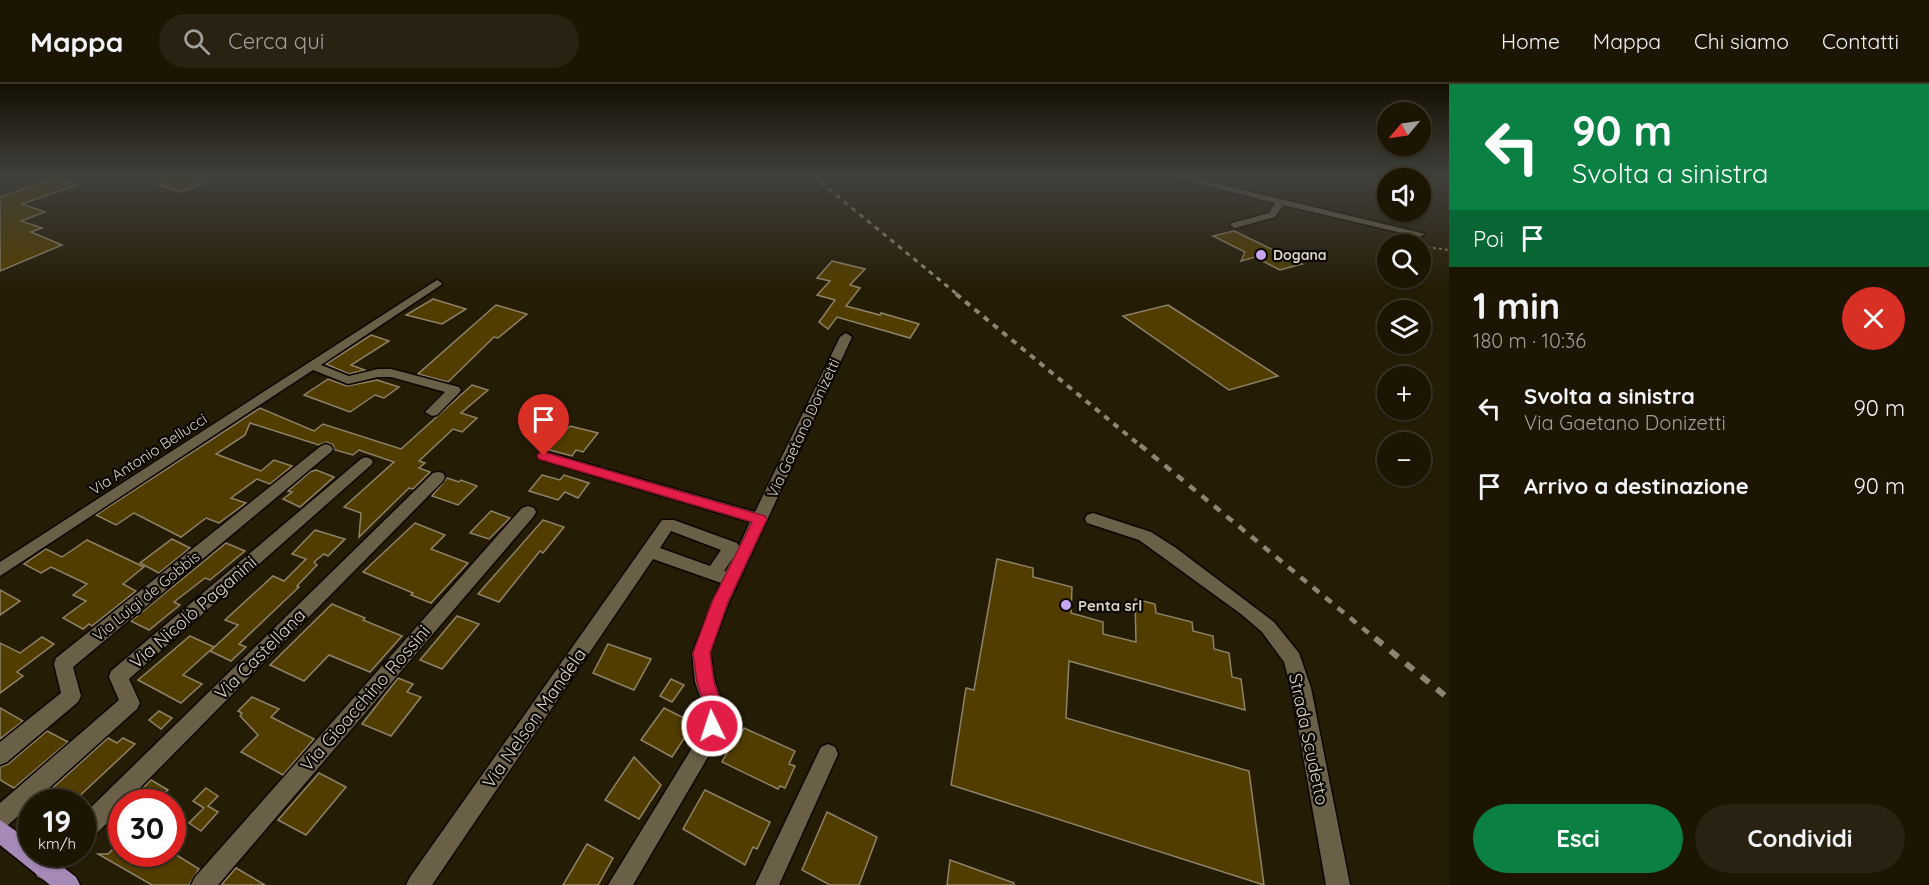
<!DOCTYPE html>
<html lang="it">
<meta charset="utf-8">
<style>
:root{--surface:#1c1504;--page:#292213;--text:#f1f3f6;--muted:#a09f9a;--line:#3a3426;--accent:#0b8043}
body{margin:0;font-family:Quicksand,sans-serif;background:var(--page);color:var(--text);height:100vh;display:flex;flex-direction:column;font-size:22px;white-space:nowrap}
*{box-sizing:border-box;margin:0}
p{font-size:20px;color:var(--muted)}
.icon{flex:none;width:33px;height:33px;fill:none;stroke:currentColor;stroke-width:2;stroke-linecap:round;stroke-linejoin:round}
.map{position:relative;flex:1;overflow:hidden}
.sheet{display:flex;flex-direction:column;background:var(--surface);width:480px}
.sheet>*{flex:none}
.top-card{background:#0b8043;color:#fff;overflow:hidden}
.needle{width:39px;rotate:241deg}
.controls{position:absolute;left:1377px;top:18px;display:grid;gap:12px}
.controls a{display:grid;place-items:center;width:54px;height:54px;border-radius:50%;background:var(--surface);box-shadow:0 2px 4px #0004,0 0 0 2px var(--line);font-size:30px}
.speed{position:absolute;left:18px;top:705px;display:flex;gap:12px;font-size:30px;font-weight:700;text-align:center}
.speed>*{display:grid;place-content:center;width:78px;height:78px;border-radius:50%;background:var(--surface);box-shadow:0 2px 4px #0004,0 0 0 2px var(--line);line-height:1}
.speed small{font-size:15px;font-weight:400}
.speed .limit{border:9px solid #d22;background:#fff;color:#111}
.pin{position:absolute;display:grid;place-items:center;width:51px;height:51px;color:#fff;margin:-62px -26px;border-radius:50% 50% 50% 0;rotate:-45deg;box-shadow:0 0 6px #0007}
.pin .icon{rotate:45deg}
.me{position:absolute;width:66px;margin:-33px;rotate:356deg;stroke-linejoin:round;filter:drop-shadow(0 0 4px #0008)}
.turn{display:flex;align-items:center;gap:21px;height:126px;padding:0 24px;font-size:27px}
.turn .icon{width:78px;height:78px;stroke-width:2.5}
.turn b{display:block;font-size:42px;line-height:51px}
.then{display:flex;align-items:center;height:57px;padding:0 24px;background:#0003;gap:12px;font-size:22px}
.round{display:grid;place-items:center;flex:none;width:63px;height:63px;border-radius:32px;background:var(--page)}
.summary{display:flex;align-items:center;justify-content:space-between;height:102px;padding:0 24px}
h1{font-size:36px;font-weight:800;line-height:45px}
.action{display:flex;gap:12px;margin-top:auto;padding:12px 24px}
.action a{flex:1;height:69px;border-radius:36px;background:var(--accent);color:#fff;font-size:24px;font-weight:800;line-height:69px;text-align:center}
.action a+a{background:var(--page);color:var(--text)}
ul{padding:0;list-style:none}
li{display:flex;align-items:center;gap:18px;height:78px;padding:0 24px}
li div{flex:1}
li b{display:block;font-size:22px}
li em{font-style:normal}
header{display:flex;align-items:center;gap:36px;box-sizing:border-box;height:84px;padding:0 30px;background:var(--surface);border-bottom:2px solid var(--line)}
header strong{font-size:28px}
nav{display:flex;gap:33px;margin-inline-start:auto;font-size:21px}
.search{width:420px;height:54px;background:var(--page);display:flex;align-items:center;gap:15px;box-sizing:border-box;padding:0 21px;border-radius:33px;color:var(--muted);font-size:22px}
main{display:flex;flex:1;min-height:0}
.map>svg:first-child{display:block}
.building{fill:#523d00;stroke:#8d8369;stroke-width:1.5}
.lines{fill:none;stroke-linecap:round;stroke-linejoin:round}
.street-casing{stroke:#0e0600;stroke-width:3}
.primary-casing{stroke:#0e0600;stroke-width:3}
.path{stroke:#7e7765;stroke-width:2;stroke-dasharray:3 3;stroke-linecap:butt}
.street{fill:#6a6048;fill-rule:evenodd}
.primary{fill:#a589b6;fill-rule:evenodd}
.rail-far3{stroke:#8c8573;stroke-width:3;stroke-dasharray:5 5;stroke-linecap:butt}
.rail-far2{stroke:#8c8573;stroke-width:4;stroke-dasharray:6 6;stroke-linecap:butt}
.rail-far1{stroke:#8c8573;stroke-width:4.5;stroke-dasharray:8 8;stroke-linecap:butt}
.rail{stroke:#8c8573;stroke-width:6;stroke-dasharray:10 10;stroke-linecap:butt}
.route{fill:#e11d48;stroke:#92132f;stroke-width:1.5}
.poi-dot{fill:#c6a6f0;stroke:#0b0702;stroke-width:2}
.labels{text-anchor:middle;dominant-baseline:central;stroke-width:4.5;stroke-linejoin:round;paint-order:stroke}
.far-poi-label{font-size:14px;font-weight:bold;fill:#dad5c7;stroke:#0b0702;text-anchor:start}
.street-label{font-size:15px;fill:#dad5c7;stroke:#0b0702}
.poi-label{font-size:15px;font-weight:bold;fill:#dad5c7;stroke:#0b0702;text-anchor:start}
.near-street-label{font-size:18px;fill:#dad5c7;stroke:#0b0702}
</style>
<header>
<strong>Mappa</strong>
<div class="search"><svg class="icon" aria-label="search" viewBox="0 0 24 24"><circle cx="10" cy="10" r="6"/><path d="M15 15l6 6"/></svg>Cerca qui</div>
<nav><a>Home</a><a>Mappa</a><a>Chi siamo</a><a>Contatti</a></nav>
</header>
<main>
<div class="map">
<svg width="1449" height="801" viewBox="0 0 1449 801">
<rect width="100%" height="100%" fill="#251c06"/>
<g class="building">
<polygon points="177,92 183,92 204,99 180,108 156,100"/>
<polygon points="54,94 77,101 22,120 45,128 21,137 42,144 31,148 62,161 0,187 0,113"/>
<polygon points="1234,147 1302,180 1280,186 1255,173 1241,177 1245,168 1213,152"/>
<polygon points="832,177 865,185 850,201 860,204 846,222 880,231 881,229 919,240 910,254 837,233 828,245 819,238 835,216 817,211 830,197 817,194"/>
<polygon points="433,215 466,225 442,240 406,231"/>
<polygon points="496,221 527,230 498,254 494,253 448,298 418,290"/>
<polygon points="1168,221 1278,292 1229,306 1123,232"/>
<polygon points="371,251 389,257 351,281 365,286 349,290 326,280"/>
<polygon points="328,295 347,302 377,296 399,303 384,314 375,311 350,328 304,311"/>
<polygon points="472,301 488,306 461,329 477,334 462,348 453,345 419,377 425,379 419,384 430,388 413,405 409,404 359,453 361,429 344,423 394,378 359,366 353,371 335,366 333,361 327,358 319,361 250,339 245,351 216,370 261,387 274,376 292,382 270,400 257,395 231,414 246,419 219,439 206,434 181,453 134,429 116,441 96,431 260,324 314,347 323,340 401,365"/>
<polygon points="570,342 598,349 583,368 576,366 572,372 546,365"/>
<polygon points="316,386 334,393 300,423 283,415 292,408 288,407 310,388"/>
<polygon points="542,391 560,396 564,391 589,399 578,414 565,408 558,416 529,407"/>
<polygon points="447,394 459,398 461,396 477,402 458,421 432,412"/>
<polygon points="491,427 510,434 489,455 470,449"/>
<polygon points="543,436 564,443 543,469 540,467 499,518 478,510"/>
<polygon points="415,439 445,451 431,465 468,479 431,519 411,511 413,509 363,488"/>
<polygon points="315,446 345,455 328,472 324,470 314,478 317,481 297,502 299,503 239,560 246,563 231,577 210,567 238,541 225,536 273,492 284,497 306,475 292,470"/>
<polygon points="172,455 190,464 159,489 140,479"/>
<polygon points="87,456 144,483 123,500 136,507 92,542 89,540 83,545 63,534 86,517 73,511 87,500 51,483 41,489 24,480 46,465 62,473"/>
<polygon points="226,459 245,467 210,496 205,494 174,518 180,521 149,546 131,537"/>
<polygon points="997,475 1033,484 1033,493 1072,503 1071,529 1103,538 1103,550 1136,558 1135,515 1155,520 1156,529 1192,538 1193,547 1213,552 1214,565 1229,569 1232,593 1241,595 1245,626 1069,577 1066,634 1249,687 1264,801 951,701 966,604 974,606"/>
<polygon points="0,506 20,517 0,531"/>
<polygon points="332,520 365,534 363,536 402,552 370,588 329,571 304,597 270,581"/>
<polygon points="457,532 479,540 442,585 420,576"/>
<polygon points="190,552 214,563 183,591 202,600 181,619 138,596"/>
<polygon points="42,553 54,560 17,588 23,592 0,609 0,559 20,569"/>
<polygon points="608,560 651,575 634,606 593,589"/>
<polygon points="398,594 413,600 407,608 421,613 391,652 362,640"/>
<polygon points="671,595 684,601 672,618 660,612"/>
<polygon points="252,613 279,625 271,633 314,655 283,691 241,668 258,651 240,632 242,629 238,627"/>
<polygon points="0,624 23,637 0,655"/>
<polygon points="664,624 694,639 672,673 641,656"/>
<polygon points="159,627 172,634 161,645 149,636"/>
<polygon points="744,644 795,667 789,680 795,682 785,704 780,702 778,705 722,678 737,651 740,653"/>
<polygon points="47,647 68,658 14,704 0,696 0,683 8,680"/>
<polygon points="108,654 117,659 123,654 135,660 73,718 37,718"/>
<polygon points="634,673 661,701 639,735 605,716"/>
<polygon points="319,689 346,703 306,751 278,736"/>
<polygon points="151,696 168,706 155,718 129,718"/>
<polygon points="206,704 218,712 208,722 218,728 201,747 189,739 204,724 193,717"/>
<polygon points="705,706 770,738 757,765 753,763 745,781 683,745"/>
<polygon points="827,728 877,753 859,801 830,801 802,786"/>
<polygon points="122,756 122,770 175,770 199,785 189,801 152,801 98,770 108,770"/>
<polygon points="587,760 613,774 598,801 563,801"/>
<polygon points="950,776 1014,799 1014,801 947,801"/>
<polygon points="236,784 265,801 221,801"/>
</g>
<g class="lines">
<defs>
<g id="street">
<polygon points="1169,92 1185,92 1425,150 1419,153 1422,156 1419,160 1388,162 1384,159 1385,157 1409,155 1402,149 1283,121 1275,133 1235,144 1230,141 1232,139 1269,129 1275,119"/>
<polygon points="437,196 442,199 441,201 321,281 349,292 378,285 391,285 459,303 461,306 459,309 437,331 432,332 425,328 445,308 391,293 378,293 348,300 313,286 0,492 0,478"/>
<path d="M846,249l6,4 -123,265 -19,51 5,29 11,32 -7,24 -86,147h-25l92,-150 6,-21 -11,-32 -3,-29 29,-70 -68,-24 -221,326h-26l4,-8 252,-357h12l63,23 2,3 11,-24 -211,-63 -2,-3 2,-3h10l206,59 85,-175zM671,447l50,19 -11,16 -50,-18zM734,472l-8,15h-2z"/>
<polygon points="326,360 331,362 333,365 331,368 73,583 81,612 78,618 7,678 0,681 0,658 61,609 54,580 56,574 321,362"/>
<polygon points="366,373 371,375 373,378 371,381 129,595 140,619 137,625 8,741 0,744 0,719 119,616 109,593 111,587 361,375"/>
<polygon points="438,388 443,389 445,393 443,397 126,718 122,718 122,724 90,756 82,759 82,732 433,389"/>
<polygon points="528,422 534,424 536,428 534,432 218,801 191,801 195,793 522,424"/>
<polygon points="1093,429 1151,448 1176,464 1274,538 1299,569 1311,604 1350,801 1326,801 1291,604 1284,578 1262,548 1241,530 1139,456 1087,439 1085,435 1087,431"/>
<polygon points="828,660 835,663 838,670 779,801 755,801 821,663"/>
<path d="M44,770h27c-5,12 -14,22 -26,26l-8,-3 -3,-8 3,-8z"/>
</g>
<polygon id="primary" points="0,736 32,758 32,770 46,770 76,793 80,801 50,801 0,761"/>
</defs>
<use href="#street" class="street-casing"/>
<use href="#primary" class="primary-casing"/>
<polyline class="path" points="1427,163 1449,166"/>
<use href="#street" class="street"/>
<use href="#primary" class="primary"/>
<polyline class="rail-far3" points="813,92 958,211"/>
<polyline class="rail-far2" points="956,210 1142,363"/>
<polyline class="rail-far1" points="1140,361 1377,556"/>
<polyline class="rail" points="1375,554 1449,615"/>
</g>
<linearGradient id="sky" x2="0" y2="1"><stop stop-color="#140f03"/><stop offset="0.45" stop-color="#40403b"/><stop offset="1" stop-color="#40403b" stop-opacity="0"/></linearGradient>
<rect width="1449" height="204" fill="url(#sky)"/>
<polygon class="route" points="544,368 765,432 767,435 728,518 710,569 714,598 725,630 719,648 712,650 706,648 703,642 707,630 697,598 693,569 712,518 752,438 539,375 537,372 539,369"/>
<g class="poi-dot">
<circle cx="1261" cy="171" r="6"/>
<circle cx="1066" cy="521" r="6"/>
</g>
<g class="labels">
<g class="far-poi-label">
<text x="1273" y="171">Dogana</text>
</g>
<g class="street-label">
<text transform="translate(803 344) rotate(-65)">Via Gaetano Donizetti</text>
<text transform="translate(148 370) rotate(-33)">Via Antonio Bellucci</text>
<text transform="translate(146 512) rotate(-39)">Via Luigi de Gobbis</text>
</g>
<g class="poi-label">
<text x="1078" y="521">Penta srl</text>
</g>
<g class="near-street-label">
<text transform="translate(193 528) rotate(-41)">Via Nicolò Paganini</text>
<text transform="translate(260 570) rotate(-45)">Via Castellana</text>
<text transform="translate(365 614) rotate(-49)">Via Gioacchino Rossini</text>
<text transform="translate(534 634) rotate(-55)">Via Nelson Mandela</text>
<text transform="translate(1309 655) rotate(78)">Strada Scudetto</text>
</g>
</g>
</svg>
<div class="controls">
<a><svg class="needle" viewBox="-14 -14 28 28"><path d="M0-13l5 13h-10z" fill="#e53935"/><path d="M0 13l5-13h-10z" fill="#a09f9a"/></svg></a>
<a><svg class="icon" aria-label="sound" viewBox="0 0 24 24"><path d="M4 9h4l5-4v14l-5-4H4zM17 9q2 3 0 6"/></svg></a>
<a><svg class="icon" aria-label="search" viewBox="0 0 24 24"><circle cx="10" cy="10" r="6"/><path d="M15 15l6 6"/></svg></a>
<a><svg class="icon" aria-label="layers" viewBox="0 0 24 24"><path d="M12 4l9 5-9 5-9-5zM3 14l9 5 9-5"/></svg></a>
<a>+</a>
<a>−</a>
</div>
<div class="speed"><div>19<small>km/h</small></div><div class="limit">30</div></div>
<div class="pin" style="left:544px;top:372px;background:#d93025"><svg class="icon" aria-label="arrive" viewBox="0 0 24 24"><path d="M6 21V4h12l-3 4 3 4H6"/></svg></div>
<svg class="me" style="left:712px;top:642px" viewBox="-20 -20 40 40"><circle r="17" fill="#e11d48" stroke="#fff" stroke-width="3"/><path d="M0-11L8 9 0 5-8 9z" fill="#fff"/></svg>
</div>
<section class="sheet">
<div class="top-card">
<div class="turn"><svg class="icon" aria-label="left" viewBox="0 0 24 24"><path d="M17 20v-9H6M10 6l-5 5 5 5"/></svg><div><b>90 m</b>Svolta a sinistra</div></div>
<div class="then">Poi<svg class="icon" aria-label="arrive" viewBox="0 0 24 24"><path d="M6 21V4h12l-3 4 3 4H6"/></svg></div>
</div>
<div class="summary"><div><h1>1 min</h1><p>180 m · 10:36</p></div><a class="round" style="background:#d93025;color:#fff"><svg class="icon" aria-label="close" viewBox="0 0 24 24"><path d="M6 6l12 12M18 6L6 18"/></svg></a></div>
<ul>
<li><svg class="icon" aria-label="left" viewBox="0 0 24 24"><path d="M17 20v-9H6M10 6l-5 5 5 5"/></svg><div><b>Svolta a sinistra</b><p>Via Gaetano Donizetti</p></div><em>90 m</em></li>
<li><svg class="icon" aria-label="arrive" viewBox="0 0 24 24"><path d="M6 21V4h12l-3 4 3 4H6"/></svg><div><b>Arrivo a destinazione</b></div><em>90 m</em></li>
</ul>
<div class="action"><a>Esci</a><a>Condividi</a></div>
</section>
</main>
